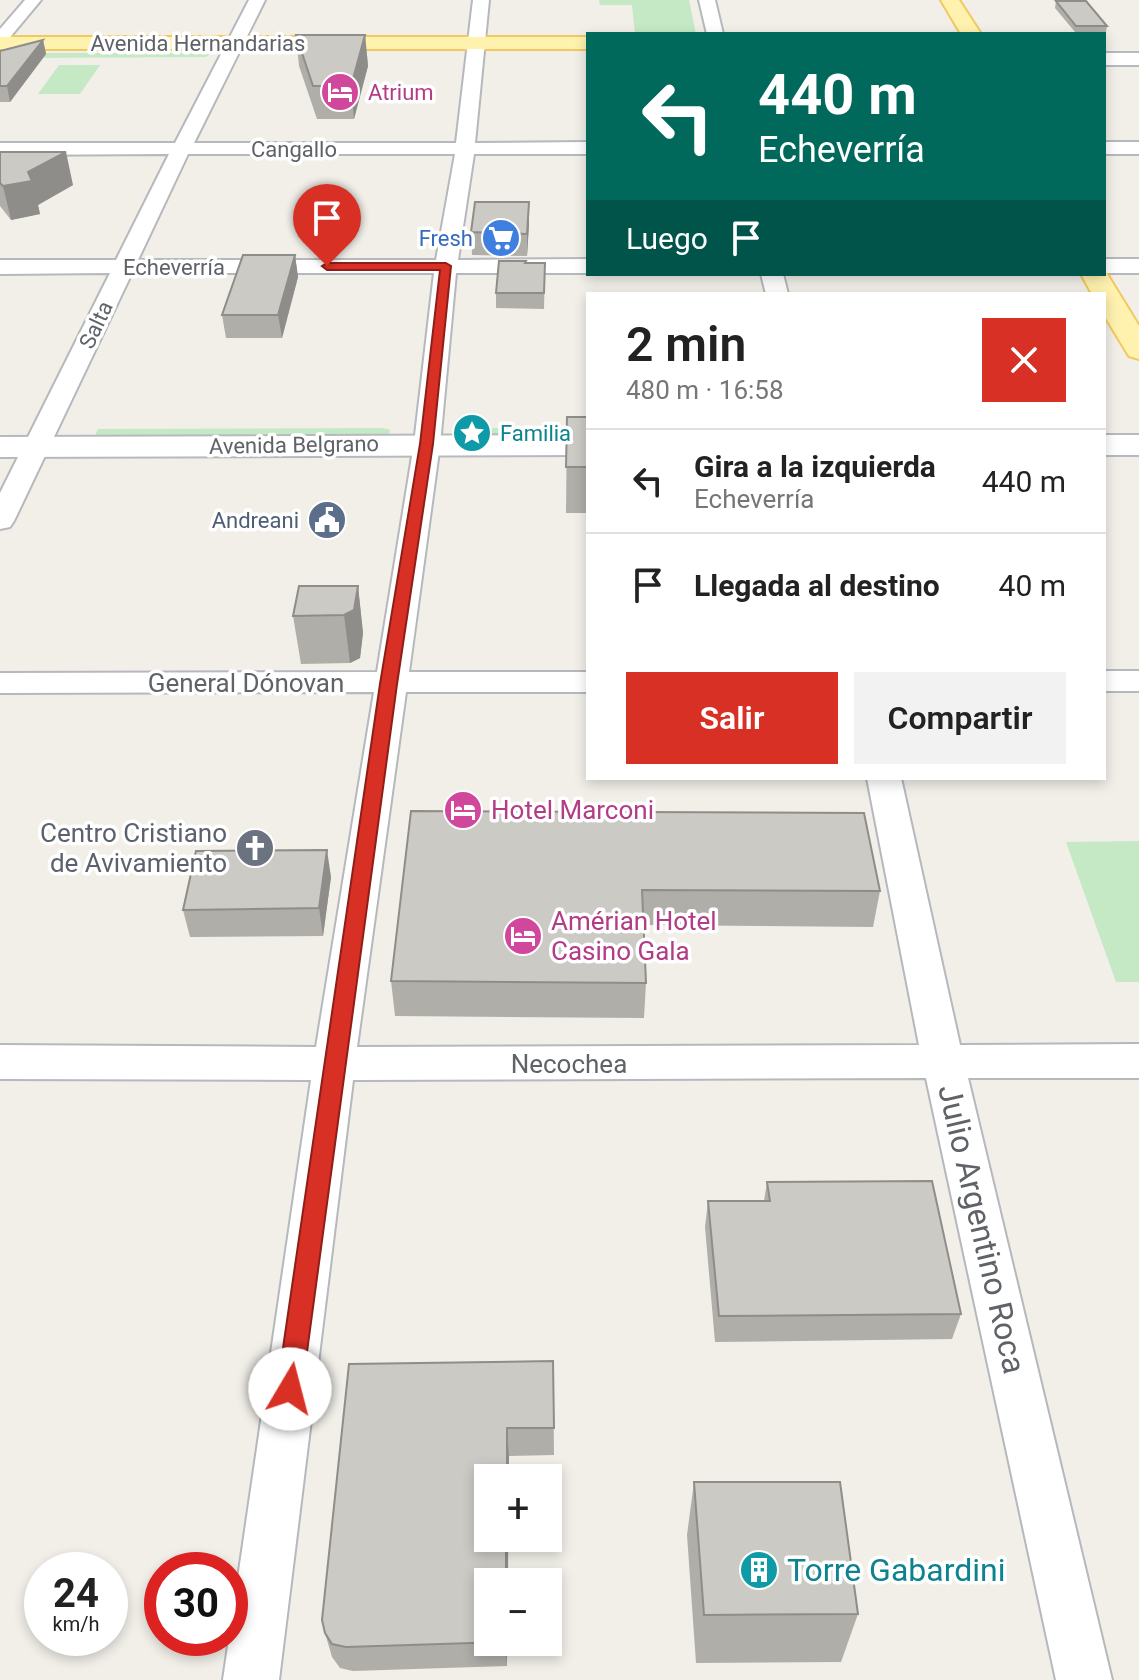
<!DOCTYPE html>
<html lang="es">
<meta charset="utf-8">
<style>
:root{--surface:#fff;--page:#f2f2f2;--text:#222;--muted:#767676;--line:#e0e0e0;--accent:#d93025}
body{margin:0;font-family:Roboto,sans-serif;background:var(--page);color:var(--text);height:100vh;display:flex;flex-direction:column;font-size:30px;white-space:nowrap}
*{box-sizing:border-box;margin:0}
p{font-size:26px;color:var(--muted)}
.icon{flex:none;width:44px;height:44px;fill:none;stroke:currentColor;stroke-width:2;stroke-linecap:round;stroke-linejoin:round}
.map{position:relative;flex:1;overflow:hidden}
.details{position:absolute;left:586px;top:292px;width:520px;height:488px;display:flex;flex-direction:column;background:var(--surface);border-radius:0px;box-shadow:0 4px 12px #0003}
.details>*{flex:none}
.banner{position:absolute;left:586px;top:32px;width:520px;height:244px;border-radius:0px;box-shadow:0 4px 12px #0003;background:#00695c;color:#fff;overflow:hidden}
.controls{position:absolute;left:474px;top:1464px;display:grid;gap:16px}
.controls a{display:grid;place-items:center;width:88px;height:88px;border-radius:0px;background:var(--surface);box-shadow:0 4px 12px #0003;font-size:40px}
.speed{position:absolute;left:24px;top:1552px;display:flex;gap:16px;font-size:40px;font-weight:700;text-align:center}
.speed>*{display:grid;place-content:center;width:104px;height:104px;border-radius:50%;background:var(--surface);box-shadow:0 4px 12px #0003;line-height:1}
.speed small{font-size:20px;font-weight:400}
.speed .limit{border:12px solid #d22;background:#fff;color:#111}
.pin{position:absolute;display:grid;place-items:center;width:68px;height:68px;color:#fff;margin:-82px -34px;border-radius:50% 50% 50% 0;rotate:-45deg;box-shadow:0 0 8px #0007}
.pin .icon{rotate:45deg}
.me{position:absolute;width:88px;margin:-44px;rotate:8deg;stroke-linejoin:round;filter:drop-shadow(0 0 6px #0008)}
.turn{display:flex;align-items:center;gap:28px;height:168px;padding:0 40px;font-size:36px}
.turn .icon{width:104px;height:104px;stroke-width:2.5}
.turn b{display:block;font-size:56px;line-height:68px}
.then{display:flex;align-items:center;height:76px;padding:0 40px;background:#0003;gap:16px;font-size:30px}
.round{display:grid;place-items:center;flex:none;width:84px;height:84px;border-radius:0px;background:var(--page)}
.head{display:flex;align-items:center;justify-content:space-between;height:136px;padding:0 40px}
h1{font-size:48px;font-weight:600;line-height:60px}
.button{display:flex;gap:16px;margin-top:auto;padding:16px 40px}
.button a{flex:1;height:92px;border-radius:0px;background:var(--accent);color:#fff;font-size:32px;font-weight:600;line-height:92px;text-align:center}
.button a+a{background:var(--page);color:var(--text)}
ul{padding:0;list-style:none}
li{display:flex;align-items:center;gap:24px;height:104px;padding:0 40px;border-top:2px solid var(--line)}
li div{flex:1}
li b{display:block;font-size:30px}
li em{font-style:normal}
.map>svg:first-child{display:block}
.green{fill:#c5e8c5}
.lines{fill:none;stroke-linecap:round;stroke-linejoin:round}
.minor-casing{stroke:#b5b8bc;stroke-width:4}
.secondary-casing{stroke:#b6babf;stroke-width:4}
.primary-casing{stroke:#f2c960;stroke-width:4}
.minor{fill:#fff;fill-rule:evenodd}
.secondary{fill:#fff;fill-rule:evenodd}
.primary{fill:#fff2af;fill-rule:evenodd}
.wall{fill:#afaea9}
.shaded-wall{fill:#8f8d8a}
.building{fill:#cccac5;stroke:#8f8d8a;stroke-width:2}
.route{fill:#d93025;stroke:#8d1f18;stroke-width:2}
.labels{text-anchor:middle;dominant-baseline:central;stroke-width:7;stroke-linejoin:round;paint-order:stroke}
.far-street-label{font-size:22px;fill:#5f6368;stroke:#fff}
.far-hotel-label{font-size:22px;fill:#b23c85;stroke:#fff;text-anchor:start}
.far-shop-label{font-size:22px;fill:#366cbe;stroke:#fff;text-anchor:end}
.far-culture-label{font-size:22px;fill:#0d838f;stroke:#fff;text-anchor:start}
.far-service-label{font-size:22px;fill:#4e5e75;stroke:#fff;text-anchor:end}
.street-label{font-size:26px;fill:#5f6368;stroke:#fff}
.hotel-label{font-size:26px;fill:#b23c85;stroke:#fff;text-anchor:start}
.worship-label{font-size:26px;fill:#5b616d;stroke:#fff;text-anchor:end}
.near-street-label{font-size:32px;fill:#5f6368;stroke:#fff}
.near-culture-label{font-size:32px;fill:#0d838f;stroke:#fff;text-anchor:start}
</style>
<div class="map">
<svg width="1139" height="1680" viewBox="0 0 1139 1680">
<rect width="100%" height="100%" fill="#f1efe8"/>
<g class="green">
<polygon points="599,0 689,0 696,34 635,34 632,5 600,5"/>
<polygon points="16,53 209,53 210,54 206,57 13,58"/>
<polygon points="59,65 100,65 80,94 38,94"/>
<polygon points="383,428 390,430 388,439 92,442 98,429"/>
<polygon points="464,428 588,428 588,438 459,436"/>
<polygon points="1139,841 1139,982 1116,982 1066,842"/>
</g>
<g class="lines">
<defs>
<g id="minor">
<polygon points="25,0 41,0 6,42 0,44 0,29"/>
<path d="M249,0h16l-71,143h262l17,-143h16l-14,143 113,-1v12h-114l-16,106 130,-1v14h-132l-16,171 -31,228h179v20h-182l-49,355 562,-2 -52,-267h34l59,267 179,-1v34h-171l144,602h-56l-130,-602 -573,2 -74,600h-56l88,-600 -311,-1v-34l316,2 58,-355 -374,1v-20l377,-1 37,-228 20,-171h-302l-118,248 -4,6 -10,2v-36l110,-220 -110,1v-14h116l53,-106 -169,1v-12h175zM188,154h267l-19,106h-298z"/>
<polygon points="699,0 715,0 723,34 707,34"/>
<rect x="1104" y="142" width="35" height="12"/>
<rect x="1104" y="259" width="35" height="14"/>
<polygon points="761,274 783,274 788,294 766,294"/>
<rect x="1104" y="671" width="35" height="20"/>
</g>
<g id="secondary">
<rect x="1104" y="53" width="35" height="12"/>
<polygon points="588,435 588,455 0,457 0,437"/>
<rect x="1104" y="435" width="35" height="20"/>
</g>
<g id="primary">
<polygon points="941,0 959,0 981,34 961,34"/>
<rect x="0" y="37" width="588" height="12"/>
<polygon points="1104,269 1139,326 1139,359 1129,356 1104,315 1104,294 1092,294 1081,274 1104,274"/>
</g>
</defs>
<use href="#minor" class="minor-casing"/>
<use href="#secondary" class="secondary-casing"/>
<use href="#primary" class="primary-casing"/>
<use href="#minor" class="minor"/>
<use href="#secondary" class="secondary"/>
<use href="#primary" class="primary"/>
</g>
<g class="wall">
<polygon points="1056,1 1107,26 1106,32 1075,32 1055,8"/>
<polygon points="296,35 365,35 368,66 354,119 317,119 299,66"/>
<polygon points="43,40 46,54 10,102 0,102 0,51"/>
<polygon points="0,152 73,185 38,205 40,214 11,220 0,206"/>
<polygon points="529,202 529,224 527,256 472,255 471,232"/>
<polygon points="295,255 298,277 282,338 226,338 222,315"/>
<polygon points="545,263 544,309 496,308 496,293"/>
<polygon points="567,417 588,417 588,513 566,513"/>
<polygon points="358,586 363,633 360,658 350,663 301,664 293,616"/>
<polygon points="411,811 880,891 873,927 644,925 646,983 644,1018 395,1016 391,981"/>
<polygon points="331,877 323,936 190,937 183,910"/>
<polygon points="767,1182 961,1314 952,1339 715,1342 705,1227 708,1201 764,1201"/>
<polygon points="553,1361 554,1455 509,1456 508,1582 488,1582 488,1642 507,1642 507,1666 353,1671 340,1668 332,1657 325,1633"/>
<polygon points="694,1482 858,1614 841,1662 696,1663 687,1535"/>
</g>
<g class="shaded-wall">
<polygon points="365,35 368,66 354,119 351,86"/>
<polygon points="43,40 46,54 10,102 7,86"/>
<polygon points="66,152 73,185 38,205 40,214 11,220 3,186"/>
<polygon points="529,202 529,224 527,256 527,234"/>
<polygon points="295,255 298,277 282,338 278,315"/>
<polygon points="358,586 363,633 360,658 350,663 344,615"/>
<polygon points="327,850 331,877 323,936 319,908"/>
<polygon points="507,1428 509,1456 509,1478 507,1478"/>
<rect x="506" y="1538" width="2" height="44"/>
<polygon points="505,1642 507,1642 507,1666"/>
</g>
<g class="building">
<polygon points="1056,1 1086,1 1107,26 1076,26"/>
<polygon points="296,35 365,35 351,86 313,86"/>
<polygon points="43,40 7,86 0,86 0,51"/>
<polygon points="0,152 66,152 28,172 32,181 3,186 0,183"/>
<polygon points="475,202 529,202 527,234 471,232"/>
<polygon points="243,255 295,255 278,315 222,315"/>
<polygon points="499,261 526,261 525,263 545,263 544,293 496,293"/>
<polygon points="567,417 588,417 588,467 566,467"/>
<polygon points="299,586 358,586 354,610 344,615 293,616"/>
<polygon points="411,811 864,813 880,891 642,890 646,983 391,981"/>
<polygon points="327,850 319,908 183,910 196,851"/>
<polygon points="932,1181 961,1314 719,1316 708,1201 770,1201 767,1182"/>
<polygon points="553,1361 554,1428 507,1428 507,1478 488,1478 488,1538 506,1538 506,1582 488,1582 488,1642 504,1642 346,1647 332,1644 325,1633 322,1620 349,1364"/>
<polygon points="694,1482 840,1482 858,1614 704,1615"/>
</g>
<polygon class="route" points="446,263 451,266 433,444 397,684 302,1389 299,1398 290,1401 281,1398 277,1389 380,684 420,444 440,270 327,270 322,266 327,263"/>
<defs>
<symbol id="hotel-disc" viewBox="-11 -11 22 22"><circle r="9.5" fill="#d1479c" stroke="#fff"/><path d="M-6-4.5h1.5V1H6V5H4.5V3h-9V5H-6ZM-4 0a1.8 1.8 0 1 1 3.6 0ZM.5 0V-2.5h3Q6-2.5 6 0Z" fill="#fff"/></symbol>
<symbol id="supermarket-disc" viewBox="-11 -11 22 22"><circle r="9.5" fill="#3f7fe0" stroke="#fff"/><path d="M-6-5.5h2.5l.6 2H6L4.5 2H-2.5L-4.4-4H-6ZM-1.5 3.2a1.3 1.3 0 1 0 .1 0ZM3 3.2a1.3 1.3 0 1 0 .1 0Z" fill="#fff"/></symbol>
<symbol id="sight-disc" viewBox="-11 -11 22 22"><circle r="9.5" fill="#0f9aa8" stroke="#fff"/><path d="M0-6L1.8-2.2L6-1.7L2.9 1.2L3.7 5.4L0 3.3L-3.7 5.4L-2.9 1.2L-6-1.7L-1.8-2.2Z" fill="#fff"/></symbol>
<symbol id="civic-disc" viewBox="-11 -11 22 22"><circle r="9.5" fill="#5c6f8a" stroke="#fff"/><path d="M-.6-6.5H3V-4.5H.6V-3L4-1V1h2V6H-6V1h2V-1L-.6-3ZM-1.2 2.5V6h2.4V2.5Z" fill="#fff"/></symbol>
<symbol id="church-disc" viewBox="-11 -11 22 22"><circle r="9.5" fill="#6b7280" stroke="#fff"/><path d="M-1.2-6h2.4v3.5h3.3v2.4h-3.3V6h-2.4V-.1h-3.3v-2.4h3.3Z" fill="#fff"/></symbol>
<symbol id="building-disc" viewBox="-11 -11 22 22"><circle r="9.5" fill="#0f9aa8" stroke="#fff"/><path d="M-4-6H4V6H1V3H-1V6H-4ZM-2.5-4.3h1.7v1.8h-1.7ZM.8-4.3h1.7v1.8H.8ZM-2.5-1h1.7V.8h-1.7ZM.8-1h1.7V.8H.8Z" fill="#fff"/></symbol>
</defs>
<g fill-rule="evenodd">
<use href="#hotel-disc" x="318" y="70" width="44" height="44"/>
<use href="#supermarket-disc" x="479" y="216" width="44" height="44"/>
<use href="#sight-disc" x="450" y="411" width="44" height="44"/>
<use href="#civic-disc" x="305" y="498" width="44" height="44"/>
<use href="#hotel-disc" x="441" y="788" width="44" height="44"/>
<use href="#church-disc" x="233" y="826" width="44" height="44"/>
<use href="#hotel-disc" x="501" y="914" width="44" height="44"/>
<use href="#building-disc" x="737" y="1548" width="44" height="44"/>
</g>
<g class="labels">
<g class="far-street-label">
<text x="198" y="43">Avenida Hernandarias</text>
<text x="294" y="149">Cangallo</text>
<text x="174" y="267">Echeverría</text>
<text transform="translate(96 325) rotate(-65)">Salta</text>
<text transform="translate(294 445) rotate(-1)">Avenida Belgrano</text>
</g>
<g class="far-hotel-label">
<text x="368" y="92">Atrium</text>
</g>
<g class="far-shop-label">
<text x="473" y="238">Fresh</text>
</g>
<g class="far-culture-label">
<text x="500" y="433">Familia</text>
</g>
<g class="far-service-label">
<text x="299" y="520">Andreani</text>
</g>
<g class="street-label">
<text x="246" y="683">General Dónovan</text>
<text x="569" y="1064">Necochea</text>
</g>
<g class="hotel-label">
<text x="491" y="810">Hotel Marconi</text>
<text x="551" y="921">Amérian Hotel<tspan x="551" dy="30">Casino Gala</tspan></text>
</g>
<g class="worship-label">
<text x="227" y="833">Centro Cristiano<tspan x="227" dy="30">de Avivamiento</tspan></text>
</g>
<g class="near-street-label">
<text transform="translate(982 1229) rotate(77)">Julio Argentino Roca</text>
</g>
<g class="near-culture-label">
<text x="787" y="1570">Torre Gabardini</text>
</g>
</g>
</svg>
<div class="controls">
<a>+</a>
<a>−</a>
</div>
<div class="speed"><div>24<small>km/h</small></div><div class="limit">30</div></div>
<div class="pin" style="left:327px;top:266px;background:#d93025"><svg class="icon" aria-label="arrive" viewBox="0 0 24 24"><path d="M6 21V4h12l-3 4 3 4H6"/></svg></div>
<svg class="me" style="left:290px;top:1389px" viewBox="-20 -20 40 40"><circle r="19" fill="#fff"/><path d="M0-13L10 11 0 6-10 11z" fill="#d93025"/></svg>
<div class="banner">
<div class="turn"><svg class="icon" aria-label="left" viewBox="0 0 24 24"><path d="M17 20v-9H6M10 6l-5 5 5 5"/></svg><div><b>440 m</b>Echeverría</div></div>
<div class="then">Luego<svg class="icon" aria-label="arrive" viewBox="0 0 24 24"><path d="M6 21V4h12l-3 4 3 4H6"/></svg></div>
</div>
<section class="details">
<div class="head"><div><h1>2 min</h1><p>480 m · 16:58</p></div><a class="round" style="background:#d93025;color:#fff"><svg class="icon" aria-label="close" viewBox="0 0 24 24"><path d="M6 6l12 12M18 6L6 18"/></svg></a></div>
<ul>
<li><svg class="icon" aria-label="left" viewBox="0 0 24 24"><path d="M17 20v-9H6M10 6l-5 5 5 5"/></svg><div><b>Gira a la izquierda</b><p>Echeverría</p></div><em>440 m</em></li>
<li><svg class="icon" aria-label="arrive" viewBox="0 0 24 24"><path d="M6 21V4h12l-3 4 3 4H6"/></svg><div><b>Llegada al destino</b></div><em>40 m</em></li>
</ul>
<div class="button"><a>Salir</a><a>Compartir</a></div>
</section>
</div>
